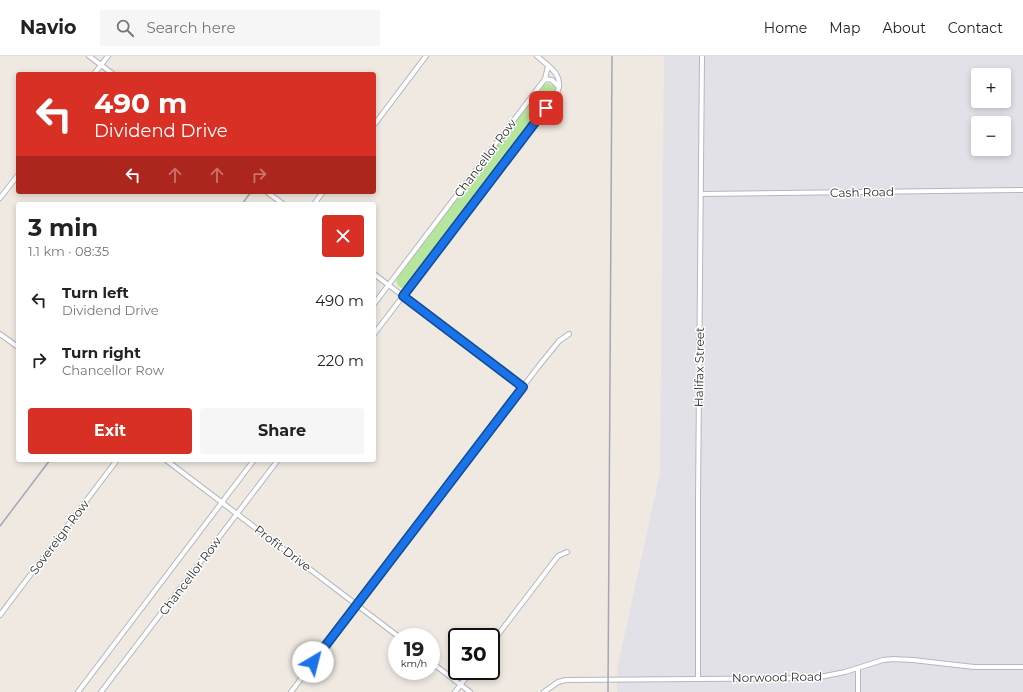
<!DOCTYPE html>
<meta charset="utf-8">
<style>
:root{--surface:#fff;--page:#f6f6f6;--text:#222;--muted:#767676;--line:#e0e0e0;--accent:#d93025}
body{margin:0;font-family:Montserrat,sans-serif;background:var(--page);color:var(--text);height:100vh;display:flex;flex-direction:column;font-size:15px;white-space:nowrap}
*{box-sizing:border-box;margin:0}
p{font-size:13px;color:var(--muted)}
.icon{flex:none;width:22px;height:22px;fill:none;stroke:currentColor;stroke-width:2;stroke-linecap:round;stroke-linejoin:round}
.map{position:relative;flex:1;overflow:hidden}
.panel{position:absolute;left:16px;top:146px;width:360px;height:260px;display:flex;flex-direction:column;background:var(--surface);border-radius:4px;box-shadow:0 2px 6px #0003}
.panel>*{flex:none}
.top-card{position:absolute;left:16px;top:16px;width:360px;height:122px;border-radius:4px;box-shadow:0 2px 6px #0003;background:#d93025;color:#fff;overflow:hidden}
.buttons{position:absolute;left:971px;top:12px;display:grid;gap:8px}
.buttons a{display:grid;place-items:center;width:40px;height:40px;border-radius:4px;background:var(--surface);box-shadow:0 2px 6px #0003;font-size:20px}
.speed{position:absolute;left:388px;top:572px;display:flex;gap:8px;font-size:20px;font-weight:700;text-align:center}
.speed>*{display:grid;place-content:center;width:52px;height:52px;border-radius:50%;background:var(--surface);box-shadow:0 2px 6px #0003;line-height:1}
.speed small{font-size:10px;font-weight:400}
.speed .limit{border:2px solid #111;border-radius:6px;background:#fff;color:#111}
.pin{position:absolute;display:grid;place-items:center;width:34px;height:34px;color:#fff;margin:-17px;border-radius:8px;box-shadow:0 2px 6px #0006}
.me{position:absolute;width:44px;margin:-22px;rotate:37deg;stroke-linejoin:round;filter:drop-shadow(0 0 3px #0008)}
.turn{display:flex;align-items:center;gap:14px;height:84px;padding:0 12px;font-size:18px}
.turn .icon{width:52px;height:52px;stroke-width:2.5}
.turn b{display:block;font-size:28px;line-height:34px}
.lanes{display:flex;align-items:center;height:38px;padding:0 12px;background:#0003;justify-content:center;gap:20px;direction:ltr}
.lanes .off{opacity:.35}
.round{display:grid;place-items:center;flex:none;width:42px;height:42px;border-radius:4px;background:var(--page)}
.overview{display:flex;align-items:center;justify-content:space-between;height:68px;padding:0 12px}
h1{font-size:24px;font-weight:700;line-height:30px}
.cta{display:flex;gap:8px;margin-top:auto;padding:8px 12px}
.cta a{flex:1;height:46px;border-radius:4px;background:var(--accent);color:#fff;font-size:16px;font-weight:700;line-height:46px;text-align:center}
.cta a+a{background:var(--page);color:var(--text)}
ul{padding:0;list-style:none}
li{display:flex;align-items:center;gap:12px;height:60px;padding:0 12px}
li div{flex:1}
li b{display:block;font-size:15px}
li em{font-style:normal}
header{display:flex;align-items:center;gap:24px;box-sizing:border-box;height:56px;padding:0 20px;background:var(--surface);border-bottom:1px solid var(--line)}
header strong{font-size:19px}
nav{display:flex;gap:22px;margin-inline-start:auto;font-size:14px}
.search{width:280px;height:36px;background:var(--page);display:flex;align-items:center;gap:10px;box-sizing:border-box;padding:0 14px;border-radius:4px;color:var(--muted);font-size:15px}
.map>svg:first-child{display:block}
.industrial{fill:#e3e1e8;fill-rule:evenodd}
.green{fill:#b6e59e}
.lines{fill:none;stroke-linecap:round;stroke-linejoin:round}
.minor-casing{stroke:#b4b7c1;stroke-width:6}
.minor{stroke:#fff;stroke-width:4}
.rail{stroke:#a3a6b8;stroke-width:1.5}
.route-casing{stroke:#114b97;stroke-width:10}
.route{stroke:#1a73e8;stroke-width:7}
.labels{text-anchor:middle;dominant-baseline:central;stroke-width:3;stroke-linejoin:round;paint-order:stroke}
.street-label{font-size:12px;fill:#2e2e2e;stroke:#fff}
</style>
<header>
<strong>Navio</strong>
<div class="search"><svg class="icon" aria-label="search" viewBox="0 0 24 24"><circle cx="10" cy="10" r="6"/><path d="M15 15l6 6"/></svg>Search here</div>
<nav><a>Home</a><a>Map</a><a>About</a><a>Contact</a></nav>
</header>
<div class="map">
<svg width="1023" height="636" viewBox="0 0 1023 636">
<rect width="100%" height="100%" fill="#efe9e1"/>
<path class="industrial" d="M664,0h359v636h-406v-23l43,-196zM978,19h26v26h-26zM978,67h26v26h-26z"/>
<polygon class="green" points="548,27 555,30 556,34 554,38 408,229 402,232 398,230 396,225 397,221 543,29"/>
<g class="lines">
<defs>
<g id="minor">
<polyline points="89,0 113,18"/>
<polyline points="94,18 108,0"/>
<polyline points="545,23 552,24 559,31"/>
<polyline points="374,69 426,0"/>
<polyline points="267,136 283,148"/>
<polyline points="701,138 1023,134"/>
<polyline points="0,142 18,119"/>
<polyline points="314,148 323,136"/>
<polyline points="374,218 523,331"/>
<polyline points="374,248 545,23 548,10"/>
<polyline points="0,278 18,291"/>
<path d="M374,278l182,-238c10,-21 -6,-28 -19,-40"/>
<polyline points="166,404 399,581"/>
<polyline points="0,559 117,404"/>
<polyline points="491,588 558,500 567,496"/>
<polyline points="431,606 470,636"/>
<polyline points="858,612 858,636"/>
<polyline points="698,622 698,443 702,0"/>
<polyline points="78,636 254,404"/>
<polyline points="101,636 278,404"/>
<polyline points="291,636 538,311 559,285 569,278"/>
<polyline points="455,636 471,615"/>
<polyline points="544,636 558,626 566,624 815,622 845,616 883,604 893,603 913,604 974,611 1023,611"/>
</g>
</defs>
<use href="#minor" class="minor-casing"/>
<use href="#minor" class="minor"/>
<g class="rail">
<polyline points="242,148 251,136"/>
<polyline points="0,470 50,404"/>
<polyline points="608,636 612,0"/>
</g>
</g>
<g class="lines">
<defs>
<polyline id="route" points="313,606 523,331 403,240 546,52"/>
</defs>
<use href="#route" class="route-casing"/>
<use href="#route" class="route"/>
</g>
<g class="labels">
<g class="street-label">
<text transform="translate(485 102) rotate(-53)">Chancellor Row</text>
<text transform="translate(862 136) rotate(-1)">Cash Road</text>
<text transform="translate(699 311) rotate(-89)">Halifax Street</text>
<text transform="translate(59 481) rotate(-53)">Sovereign Row</text>
<text transform="translate(283 492) rotate(37)">Profit Drive</text>
<text transform="translate(190 520) rotate(-53)">Chancellor Row</text>
<text transform="translate(777 621) rotate(-1)">Norwood Road</text>
</g>
</g>
</svg>
<div class="buttons">
<a>+</a>
<a>−</a>
</div>
<div class="speed"><div>19<small>km/h</small></div><div class="limit">30</div></div>
<div class="pin" style="left:546px;top:52px;background:#d93025"><svg class="icon" aria-label="arrive" viewBox="0 0 24 24"><path d="M6 21V4h12l-3 4 3 4H6"/></svg></div>
<svg class="me" style="left:313px;top:606px" viewBox="-20 -20 40 40"><circle r="19" fill="#fff"/><path d="M0-13L10 11 0 6-10 11z" fill="#1a73e8"/></svg>
<div class="top-card">
<div class="turn"><svg class="icon" aria-label="left" viewBox="0 0 24 24"><path d="M17 20v-9H6M10 6l-5 5 5 5"/></svg><div><b>490 m</b>Dividend Drive</div></div>
<div class="lanes"><svg class="icon" aria-label="left" viewBox="0 0 24 24"><path d="M17 20v-9H6M10 6l-5 5 5 5"/></svg><svg class="icon off" aria-label="ahead" viewBox="0 0 24 24"><path d="M12 20V5M6 11l6-6 6 6"/></svg><svg class="icon off" aria-label="ahead" viewBox="0 0 24 24"><path d="M12 20V5M6 11l6-6 6 6"/></svg><svg class="icon off" aria-label="right" viewBox="0 0 24 24"><path d="M7 20v-9h11M14 6l5 5-5 5"/></svg></div>
</div>
<section class="panel">
<div class="overview"><div><h1>3 min</h1><p>1.1 km · 08:35</p></div><a class="round" style="background:#d93025;color:#fff"><svg class="icon" aria-label="close" viewBox="0 0 24 24"><path d="M6 6l12 12M18 6L6 18"/></svg></a></div>
<ul>
<li><svg class="icon" aria-label="left" viewBox="0 0 24 24"><path d="M17 20v-9H6M10 6l-5 5 5 5"/></svg><div><b>Turn left</b><p>Dividend Drive</p></div><em>490 m</em></li>
<li><svg class="icon" aria-label="right" viewBox="0 0 24 24"><path d="M7 20v-9h11M14 6l5 5-5 5"/></svg><div><b>Turn right</b><p>Chancellor Row</p></div><em>220 m</em></li>
</ul>
<div class="cta"><a>Exit</a><a>Share</a></div>
</section>
</div>
